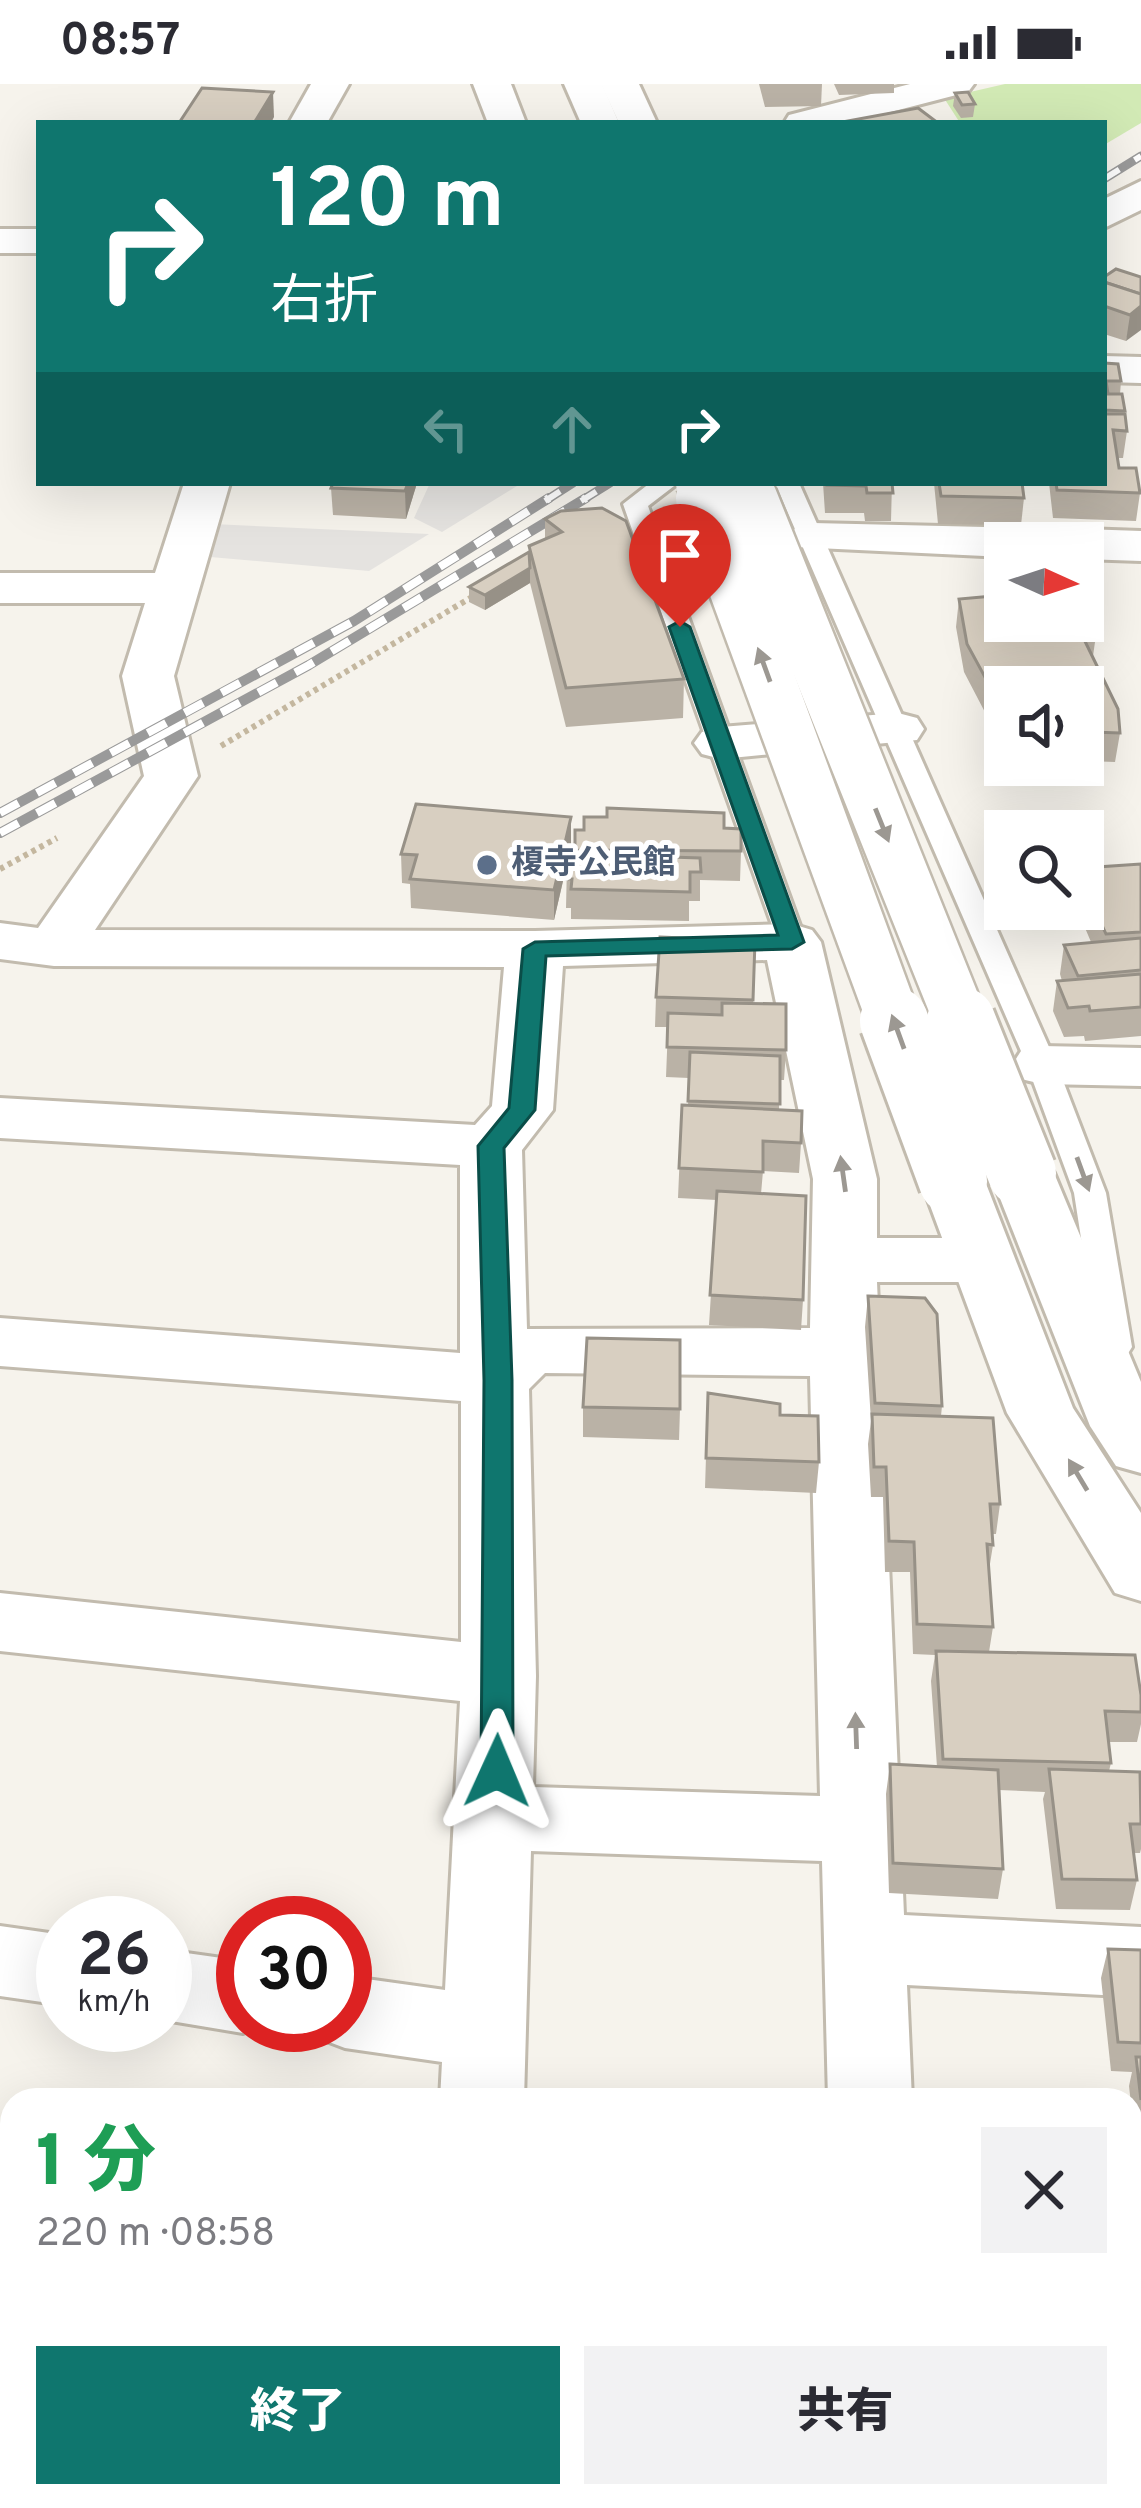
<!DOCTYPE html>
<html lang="ja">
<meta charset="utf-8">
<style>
:root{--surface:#fff;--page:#f2f2f3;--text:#2b2b33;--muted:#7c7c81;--accent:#0f766e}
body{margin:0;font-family:Overpass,"Noto Sans JP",sans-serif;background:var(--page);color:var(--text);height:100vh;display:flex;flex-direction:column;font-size:45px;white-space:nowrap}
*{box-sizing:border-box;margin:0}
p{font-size:39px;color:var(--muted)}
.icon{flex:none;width:66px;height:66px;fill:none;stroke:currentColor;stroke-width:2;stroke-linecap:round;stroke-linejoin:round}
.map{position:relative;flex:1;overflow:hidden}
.drawer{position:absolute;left:0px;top:2004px;width:1143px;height:420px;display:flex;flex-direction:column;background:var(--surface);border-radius:36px 36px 0 0;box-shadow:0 12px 48px #0002}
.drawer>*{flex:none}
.hud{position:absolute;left:36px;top:36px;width:1071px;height:366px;border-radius:0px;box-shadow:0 12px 48px #0002;background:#0f766e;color:#fff;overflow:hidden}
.needle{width:78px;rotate:93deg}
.fabs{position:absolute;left:984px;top:438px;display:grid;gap:24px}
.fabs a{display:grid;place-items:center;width:120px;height:120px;border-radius:0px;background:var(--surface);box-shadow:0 12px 48px #0002;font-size:60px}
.speed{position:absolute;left:36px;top:1812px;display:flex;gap:24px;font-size:60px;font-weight:700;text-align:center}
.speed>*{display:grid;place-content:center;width:156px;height:156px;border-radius:50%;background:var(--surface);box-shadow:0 12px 48px #0002;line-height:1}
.speed small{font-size:30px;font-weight:400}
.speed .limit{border:18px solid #d22;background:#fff;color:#111}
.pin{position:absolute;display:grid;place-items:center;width:102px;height:102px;color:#fff;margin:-123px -51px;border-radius:50% 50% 50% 0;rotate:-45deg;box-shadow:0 0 12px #0007}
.pin .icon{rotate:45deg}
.me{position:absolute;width:132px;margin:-66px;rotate:1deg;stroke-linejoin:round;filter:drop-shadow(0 0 9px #0008)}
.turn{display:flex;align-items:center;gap:42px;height:252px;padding:0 36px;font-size:54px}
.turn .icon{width:156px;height:156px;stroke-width:2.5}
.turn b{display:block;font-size:84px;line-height:102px}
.lanes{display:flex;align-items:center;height:114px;padding:0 36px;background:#0003;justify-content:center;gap:60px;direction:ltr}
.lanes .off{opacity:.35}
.round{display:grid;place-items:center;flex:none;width:126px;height:126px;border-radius:0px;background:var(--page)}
.headline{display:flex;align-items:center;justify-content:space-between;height:204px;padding:0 36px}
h1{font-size:72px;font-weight:800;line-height:90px;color:#1e9e55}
.cta{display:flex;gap:24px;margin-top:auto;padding:24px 36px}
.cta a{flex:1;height:138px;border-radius:0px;background:var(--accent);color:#fff;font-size:48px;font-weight:800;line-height:138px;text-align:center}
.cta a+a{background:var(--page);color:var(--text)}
.status{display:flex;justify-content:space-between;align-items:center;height:84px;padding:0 60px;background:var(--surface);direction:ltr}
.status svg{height:33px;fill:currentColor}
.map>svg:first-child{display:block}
.green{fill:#d2eab5}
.parking{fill:#e5e3e0}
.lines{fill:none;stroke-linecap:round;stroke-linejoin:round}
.service-casing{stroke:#c2bbae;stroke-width:6}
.minor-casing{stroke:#c2bbae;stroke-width:6}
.tertiary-casing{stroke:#c2bbae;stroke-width:6}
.secondary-casing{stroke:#d6c79b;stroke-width:6}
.path{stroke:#c4b79f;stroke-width:6;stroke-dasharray:4.5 4.5;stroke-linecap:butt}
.service{fill:#fff;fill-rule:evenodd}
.minor{fill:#fff;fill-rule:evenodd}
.tertiary{fill:#fff;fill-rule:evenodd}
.secondary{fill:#fff3cd;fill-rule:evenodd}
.rail-far1-casing{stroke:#9a9a9a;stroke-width:9}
.rail-casing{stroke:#9a9a9a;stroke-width:10}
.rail-far1{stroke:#fff;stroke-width:6;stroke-dasharray:18;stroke-linecap:butt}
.rail{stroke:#fff;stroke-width:8;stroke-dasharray:21;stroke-linecap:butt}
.tertiary-bridge-far2-casing{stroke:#c2bbae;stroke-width:46;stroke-linecap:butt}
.tertiary-bridge-far1-casing{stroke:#c2bbae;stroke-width:57;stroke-linecap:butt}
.tertiary-bridge-casing{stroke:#c2bbae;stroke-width:74;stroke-linecap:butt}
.tertiary-bridge-far2{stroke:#fff;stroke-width:42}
.tertiary-bridge-far1{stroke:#fff;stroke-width:52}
.tertiary-bridge{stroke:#fff;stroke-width:68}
.wall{fill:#bab2a6}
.shaded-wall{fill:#979187}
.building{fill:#d8cfc1;stroke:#979187;stroke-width:3}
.oneway{fill:#9c9892}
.route{fill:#0f766e;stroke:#0a4d48;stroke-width:3}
.service-dot{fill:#5c6f8a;stroke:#fff;stroke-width:4.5}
.labels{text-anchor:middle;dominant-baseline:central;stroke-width:10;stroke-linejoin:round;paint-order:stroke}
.service-label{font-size:33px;font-weight:bold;fill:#4e5e75;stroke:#fff;text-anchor:start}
</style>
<div class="status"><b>08:57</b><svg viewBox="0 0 49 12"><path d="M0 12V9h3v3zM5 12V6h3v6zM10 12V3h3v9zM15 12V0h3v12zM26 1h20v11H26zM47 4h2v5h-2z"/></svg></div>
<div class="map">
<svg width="1141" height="2424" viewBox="0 0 1141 2424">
<rect width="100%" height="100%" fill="#f6f3ec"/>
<polygon class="green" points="1005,0 1141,0 1141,39 1104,61 1104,39 960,39 944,14"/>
<g class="parking">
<polygon points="430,399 522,399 442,448 414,434"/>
<polygon points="212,440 429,450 369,487 199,472"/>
</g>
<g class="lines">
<defs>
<g id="service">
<polygon points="650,399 678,399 648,422 806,858 802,864 782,864 778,858 623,420"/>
<polygon points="775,399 799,399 1057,981 1106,1109 1132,1263 1127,1271 1103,1271 1098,1263 1074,1109 1027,981"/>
</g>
<g id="minor">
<polygon points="311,0 349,0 327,39 289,39"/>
<polygon points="473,0 511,0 526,39 488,39"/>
<polygon points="601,0 639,0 657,39 619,39"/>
<polygon points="910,0 974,0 968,8 848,39 784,39 789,31"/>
<polygon points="1141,97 1141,126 1104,144 1104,115"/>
<rect x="0" y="145" width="39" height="24"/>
<polygon points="1104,272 1141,273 1141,299 1104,298"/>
<path d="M184,399h46l-56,193 24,100 -103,154 440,1 257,-7 20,6 9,12 56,237v59h103l23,6 10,16 -10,16 -23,6h-103l27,633 237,12v70l-234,-12 5,115h-84l-6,-239 -291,-10 -7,249h-84l2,-38 -97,-14 -29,-11 -6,-12h35v-49l100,14 15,-289 -460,-50v-58l461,49v-241l-461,-35v-48l460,35v-188l-460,-27v-40l475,27 17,-19 12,-139 -450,-1 -54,-7v-36l38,5 106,-152 -22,-100 23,-73h-145v-30h155zM767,876l46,219 -3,149 -283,1 -5,-179 31,-40 10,-144zM545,1289l265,3 10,420 -287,-9 3,-111 -7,-287z"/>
<polygon points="813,439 1029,444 1046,449 1053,459 1005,459 1005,473 796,463 789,453 796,443"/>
<polygon points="1083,445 1141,447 1141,477 1083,475 1083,459 1059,459 1066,450"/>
<polygon points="898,629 917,634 924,645 917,656 721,675 702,670 694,659 702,648 721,643"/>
<polygon points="1042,962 1141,964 1141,1002 1042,1000 1021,995 1012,981 1021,967"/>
<polygon points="0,1842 63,1851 63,1921 0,1912"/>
<polygon points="165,1866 243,1877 243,1941 265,1941 243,1949 165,1936"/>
<rect x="1131" y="2203" width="10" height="86"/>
<rect x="833" y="2412" width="94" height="12"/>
</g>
<g id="tertiary">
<polygon points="564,0 602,0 619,39 581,39"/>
<polygon points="1022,1068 1044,1074 1054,1089 1141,1298 1141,1389 1116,1382 1090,1342 990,1089 1000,1074"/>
<polygon points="953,1076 975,1082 985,1097 1073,1324 1141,1429 1141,1517 1115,1509 1007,1329 921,1097 931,1082"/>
</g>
<g id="secondary">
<polygon points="0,2260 12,2262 12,2350 0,2348"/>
<polygon points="573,2412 725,2412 730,2424 578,2424"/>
</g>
</defs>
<use href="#service" class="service-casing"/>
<use href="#minor" class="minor-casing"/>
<use href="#tertiary" class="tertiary-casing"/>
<use href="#secondary" class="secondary-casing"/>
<g class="path">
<polyline points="221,662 477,510"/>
<polyline points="0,785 57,754"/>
</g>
<use href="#service" class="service"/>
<use href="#minor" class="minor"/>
<use href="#tertiary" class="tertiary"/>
<use href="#secondary" class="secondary"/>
<defs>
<g id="rail-far1">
<polyline points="1104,95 1141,72"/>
<polyline points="545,417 573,399"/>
<polyline points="581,417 610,399"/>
</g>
<g id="rail">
<polyline points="0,729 354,537 549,414"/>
<polyline points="0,749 309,581 586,414"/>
</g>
</defs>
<use href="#rail-far1" class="rail-far1-casing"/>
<use href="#rail" class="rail-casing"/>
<use href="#rail-far1" class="rail-far1"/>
<use href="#rail" class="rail"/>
<defs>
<g id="tertiary-bridge-far2">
<polyline points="697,399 704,417"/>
<polyline points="746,402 752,417"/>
</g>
<g id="tertiary-bridge-far1">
<polyline points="702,414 895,940"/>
<polyline points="751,414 962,940"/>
</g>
<g id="tertiary-bridge">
<polyline points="894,937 953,1097"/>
<polyline points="961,937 1022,1089"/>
</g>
</defs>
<use href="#tertiary-bridge-far2" class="tertiary-bridge-far2-casing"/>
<use href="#tertiary-bridge-far1" class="tertiary-bridge-far1-casing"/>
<use href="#tertiary-bridge" class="tertiary-bridge-casing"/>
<use href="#tertiary-bridge-far2" class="tertiary-bridge-far2"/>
<use href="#tertiary-bridge-far1" class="tertiary-bridge-far1"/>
<use href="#tertiary-bridge" class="tertiary-bridge"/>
</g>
<g class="wall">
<polygon points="759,0 822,0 821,22 765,23"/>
<polygon points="834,0 894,0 894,9 839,11"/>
<polygon points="955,9 975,20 973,33 961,34 953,22"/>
<polygon points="1104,193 1141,193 1126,257 1104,250"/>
<polygon points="1104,279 1121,297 1120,310 1125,327 1127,347 1123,374 1117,374 1119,384 1140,409 1136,437 1053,434 1049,399 1104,399"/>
<polygon points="333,399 417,399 406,435 333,431 331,404"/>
<polygon points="823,399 892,399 891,437 865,437 864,429 825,429"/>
<polygon points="934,399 1022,399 1024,414 1021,441 938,440"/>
<polygon points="561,427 684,595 683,634 566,643 530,499 485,526 469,518 469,503 530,469 529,462 545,455 545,435"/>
<polygon points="959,515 1097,544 1093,572 1120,649 1115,678 1087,677 1083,668 1083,603 1005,603 1005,658 1001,659 964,588 956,543"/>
<polygon points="724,744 741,767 740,797 700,796 700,817 689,817 689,837 571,835 571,824 566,824 567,780 554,836 411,824 410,800 402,799 401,770 571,762 569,772 575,771 575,746"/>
<polygon points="1141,780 1141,952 1085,957 1084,952 1064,953 1053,927 1057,897 1062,897 1060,890 1064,861 1091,858 1077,825 1083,825 1083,784"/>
<polygon points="1005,804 1005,825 1060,826 1044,828 1042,837 1002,839 995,821 997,805"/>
<polygon points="755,857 753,920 786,966 784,996 780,996 779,1025 801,1059 799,1089 763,1087 761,1110 803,1216 801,1246 709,1241 717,1116 678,1114 682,1021 688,1021 689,994 666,993 668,943 655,943 656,913"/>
<polygon points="868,1212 942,1322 941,1332 1000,1420 996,1450 992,1450 993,1461 989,1486 993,1543 989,1568 1141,1611 1141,1640 1137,1658 1108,1658 1111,1679 1109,1687 1141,1695 1141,1765 1140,1769 1134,1769 1137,1796 1130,1826 1056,1825 1043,1715 1045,1708 999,1706 1003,1785 998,1815 889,1809 886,1710 890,1680 937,1683 931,1597 935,1571 913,1570 910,1488 885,1488 883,1413 871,1413 868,1360 871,1337 865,1243"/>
<polygon points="708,1309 780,1331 819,1378 816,1409 705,1404"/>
<polygon points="583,1323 680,1325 679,1356 583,1353"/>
<polygon points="1108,1865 1141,1866 1141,2201 1132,2201 1131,2190 1131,2081 1138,2082 1129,2002 1132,1988 1111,1987 1101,1894"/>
</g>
<g class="shaded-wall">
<polygon points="273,8 274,33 271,39 254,39"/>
<polygon points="1141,222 1141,246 1126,257 1130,231"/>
<polygon points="408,399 417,399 406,435 405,407"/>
<polygon points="530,484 530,499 485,526 485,511"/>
<polygon points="571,733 571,762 554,836 554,806"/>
</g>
<g class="building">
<polygon points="202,4 273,8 254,39 179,39"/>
<polygon points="968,8 975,20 962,21 955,9"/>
<polygon points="918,24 938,39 837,39"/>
<polygon points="1116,185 1141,193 1141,210 1104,198 1104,193"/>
<polygon points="1104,198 1141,210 1141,222 1130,231 1104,222"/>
<polygon points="1104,279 1118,280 1121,297 1106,297 1108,310 1122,310 1125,327 1104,326"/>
<polygon points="1104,330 1125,330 1127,347 1113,346 1119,384 1136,384 1140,409 1057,406 1056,399 1104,399"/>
<polygon points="333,399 408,399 405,407 331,404"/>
<polygon points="827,399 892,399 893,409 867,409 866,402 827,401"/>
<polygon points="939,399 1022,399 1024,414 941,412"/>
<polygon points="602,424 626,437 684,595 566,604 529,462 562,448 545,435 561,427"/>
<polygon points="529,468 530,484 485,511 469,503"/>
<polygon points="1005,511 1005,537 1083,537 1083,531 1093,530 1097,544 1079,545 1118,625 1120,649 1091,648 1083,630 1083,603 1005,603 1005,630 967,560 959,515"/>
<polygon points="416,720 571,733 554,806 410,795 417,771 401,770"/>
<polygon points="607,724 724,729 724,744 741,745 741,767 575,766 575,746 584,746 584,733 607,733"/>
<polygon points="576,770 700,774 701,788 690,788 690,808 571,805 572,795 566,795 568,772"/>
<polygon points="1141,780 1141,848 1106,850 1083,799 1083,784"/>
<polygon points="1005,804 1005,824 1004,824 997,805"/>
<polygon points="660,853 755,857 753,916 656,913"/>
<polygon points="1141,854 1141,886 1078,892 1064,861"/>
<polygon points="1141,890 1141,923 1090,927 1089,922 1068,924 1057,897"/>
<polygon points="722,919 786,920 786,966 667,963 668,929 722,931"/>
<polygon points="690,968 780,972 780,1020 688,1017"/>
<polygon points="682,1021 802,1027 801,1059 763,1057 763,1088 679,1084"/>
<polygon points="717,1107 806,1112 803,1216 710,1211"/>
<polygon points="868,1212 925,1214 937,1230 942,1322 875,1319"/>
<polygon points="587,1254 680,1256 680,1325 583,1323"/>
<polygon points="708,1309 780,1320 780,1331 818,1332 819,1378 706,1374"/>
<polygon points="872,1330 993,1334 1000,1420 990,1420 993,1461 987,1460 993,1543 917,1540 914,1458 889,1457 886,1383 874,1383"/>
<polygon points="936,1567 1135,1571 1141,1611 1141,1628 1105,1627 1111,1679 943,1675"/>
<polygon points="890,1680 998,1686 1003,1785 893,1779"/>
<polygon points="1049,1685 1140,1688 1141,1740 1130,1740 1137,1796 1062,1795"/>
<polygon points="1108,1865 1141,1866 1141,1959 1118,1958"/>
<polygon points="1136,1973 1141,1973 1141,2016"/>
<polygon points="1131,2081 1141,2082 1141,2173 1140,2173"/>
</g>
<defs><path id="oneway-solid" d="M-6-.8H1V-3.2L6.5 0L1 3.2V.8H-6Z" transform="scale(3)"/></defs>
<g class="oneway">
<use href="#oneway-solid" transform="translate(764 581) rotate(-110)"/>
<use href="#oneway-solid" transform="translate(882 741) rotate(68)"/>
<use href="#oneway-solid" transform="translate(898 948) rotate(-110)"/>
<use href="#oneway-solid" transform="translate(843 1090) rotate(-98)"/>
<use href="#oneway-solid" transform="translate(1083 1090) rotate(70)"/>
<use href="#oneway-solid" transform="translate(1078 1391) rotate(-121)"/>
<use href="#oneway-solid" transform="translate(856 1647) rotate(-92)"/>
</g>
<polygon class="route" points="680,537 690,543 804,858 792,865 546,872 535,1026 504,1064 512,1296 513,1687 497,1700 481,1687 484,1296 478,1062 509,1024 523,865 535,858 778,851 669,543"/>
<circle class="service-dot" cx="487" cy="781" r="12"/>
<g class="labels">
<g class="service-label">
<text x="511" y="781">榎寺公民館</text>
</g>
</g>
</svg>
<div class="fabs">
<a><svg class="needle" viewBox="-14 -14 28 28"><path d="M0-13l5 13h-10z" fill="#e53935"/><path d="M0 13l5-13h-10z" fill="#7c7c81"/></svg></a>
<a><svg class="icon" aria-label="sound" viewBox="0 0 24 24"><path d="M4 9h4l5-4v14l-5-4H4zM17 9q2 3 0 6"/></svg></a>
<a><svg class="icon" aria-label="search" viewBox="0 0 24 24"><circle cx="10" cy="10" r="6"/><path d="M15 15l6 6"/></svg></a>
</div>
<div class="speed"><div>26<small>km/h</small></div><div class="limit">30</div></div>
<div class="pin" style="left:680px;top:543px;background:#d93025"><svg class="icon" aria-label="arrive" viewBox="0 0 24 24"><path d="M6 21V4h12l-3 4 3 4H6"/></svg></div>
<svg class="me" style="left:497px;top:1687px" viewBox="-20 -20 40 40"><path d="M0-17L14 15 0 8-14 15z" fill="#0f766e" stroke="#fff" stroke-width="4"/></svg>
<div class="hud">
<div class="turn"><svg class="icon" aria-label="right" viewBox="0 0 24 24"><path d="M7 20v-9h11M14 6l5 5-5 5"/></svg><div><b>120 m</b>右折</div></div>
<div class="lanes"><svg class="icon off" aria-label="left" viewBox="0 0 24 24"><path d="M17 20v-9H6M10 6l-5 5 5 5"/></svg><svg class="icon off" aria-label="ahead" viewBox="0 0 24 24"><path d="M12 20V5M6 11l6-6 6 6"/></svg><svg class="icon" aria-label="right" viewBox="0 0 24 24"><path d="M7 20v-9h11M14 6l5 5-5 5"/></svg></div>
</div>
<section class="drawer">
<div class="headline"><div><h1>1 分</h1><p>220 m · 08:58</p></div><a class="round"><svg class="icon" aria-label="close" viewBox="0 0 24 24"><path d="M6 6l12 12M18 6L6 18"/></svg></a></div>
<div class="cta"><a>終了</a><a>共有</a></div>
</section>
</div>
